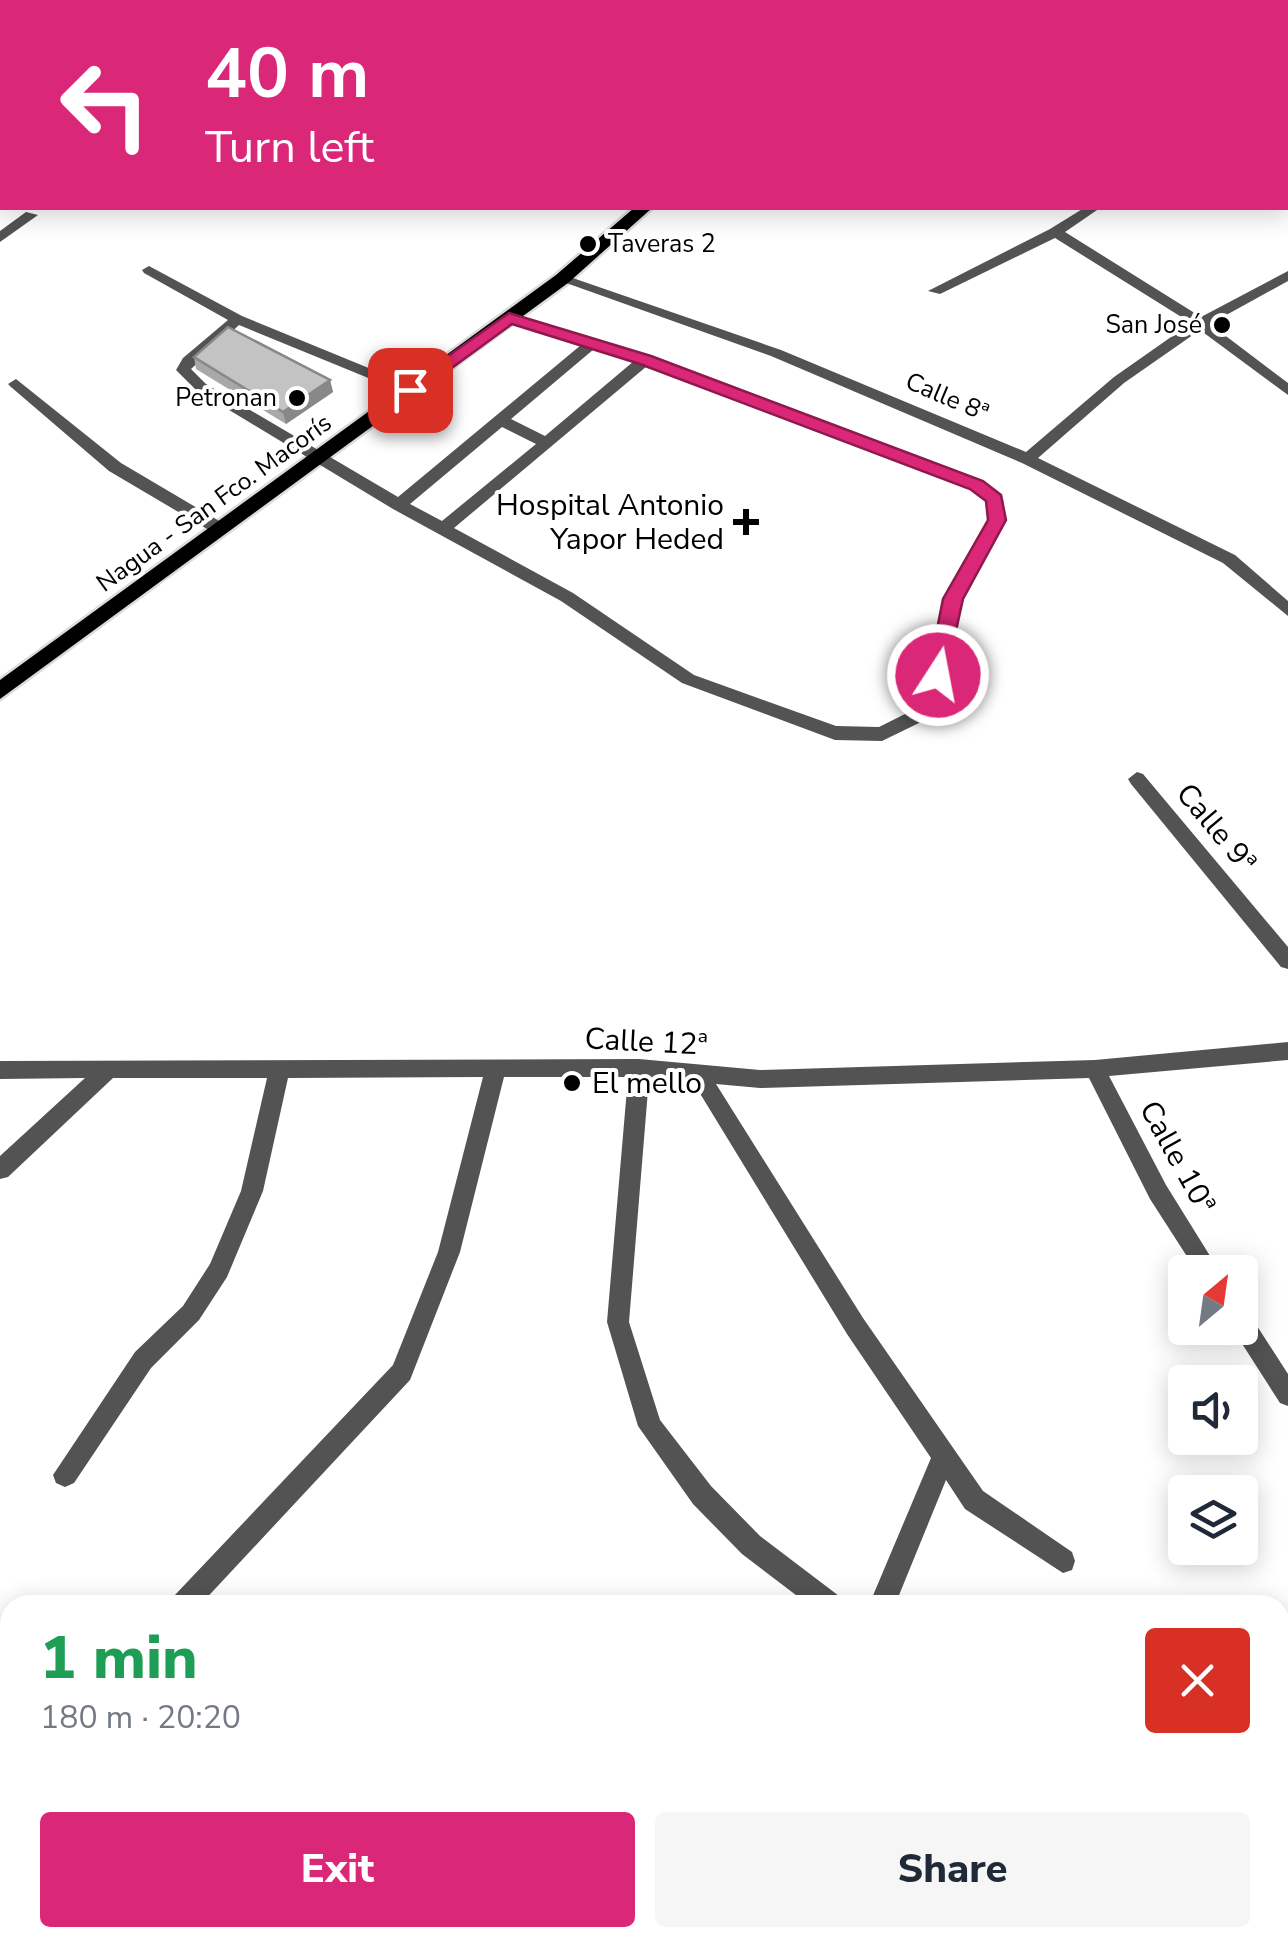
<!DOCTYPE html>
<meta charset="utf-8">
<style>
:root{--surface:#fff;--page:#f6f6f7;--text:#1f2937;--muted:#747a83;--accent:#db2777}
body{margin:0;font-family:"Nunito Sans",sans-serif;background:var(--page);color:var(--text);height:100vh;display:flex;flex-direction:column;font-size:38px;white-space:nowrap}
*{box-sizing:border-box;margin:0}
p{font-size:32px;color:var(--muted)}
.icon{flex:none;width:55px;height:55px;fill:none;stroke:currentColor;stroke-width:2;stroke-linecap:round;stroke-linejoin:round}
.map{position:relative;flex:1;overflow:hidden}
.sheet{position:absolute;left:0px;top:1595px;width:1290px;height:352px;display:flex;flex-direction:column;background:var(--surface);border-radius:30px 30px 0 0;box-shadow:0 5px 25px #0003}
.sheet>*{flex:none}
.banner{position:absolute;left:0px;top:0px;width:1290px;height:210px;box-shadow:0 5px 25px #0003;background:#db2777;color:#fff;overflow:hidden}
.needle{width:65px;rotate:29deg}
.fabs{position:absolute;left:1168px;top:1255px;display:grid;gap:20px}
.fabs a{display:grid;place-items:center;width:90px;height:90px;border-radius:10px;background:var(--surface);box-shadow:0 5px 25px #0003;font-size:50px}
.pin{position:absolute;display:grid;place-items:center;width:85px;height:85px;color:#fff;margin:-42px;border-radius:20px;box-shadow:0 5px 15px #0006}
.me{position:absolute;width:110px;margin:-55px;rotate:11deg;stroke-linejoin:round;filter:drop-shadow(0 0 8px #0008)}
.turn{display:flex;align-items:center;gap:35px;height:210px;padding:0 40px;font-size:45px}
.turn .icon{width:130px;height:130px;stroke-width:2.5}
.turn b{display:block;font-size:70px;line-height:85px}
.round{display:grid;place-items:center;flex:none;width:105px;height:105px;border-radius:10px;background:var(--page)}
.headline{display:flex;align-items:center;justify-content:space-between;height:170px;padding:0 40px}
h1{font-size:60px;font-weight:800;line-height:75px;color:#1e9e55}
.button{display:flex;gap:20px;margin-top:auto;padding:20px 40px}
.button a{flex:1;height:115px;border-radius:10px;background:var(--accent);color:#fff;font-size:40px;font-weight:800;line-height:115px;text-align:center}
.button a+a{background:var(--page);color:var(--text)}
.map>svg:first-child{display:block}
.green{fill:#dadada}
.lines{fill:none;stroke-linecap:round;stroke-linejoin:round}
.primary-casing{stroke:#dbdbdb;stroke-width:5}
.lane{fill:#535353;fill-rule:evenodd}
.street{fill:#535353;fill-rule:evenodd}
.primary{fill:#000;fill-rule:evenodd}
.wall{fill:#a8a8a8}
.shaded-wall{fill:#888}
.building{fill:#c3c3c3;stroke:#888;stroke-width:2.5}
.route{fill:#db2777;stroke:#8e194d;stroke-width:2.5}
.poi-dot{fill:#000;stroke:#fff;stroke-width:4}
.labels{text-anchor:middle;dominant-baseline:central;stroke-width:8;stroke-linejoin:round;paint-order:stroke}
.far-poi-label{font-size:25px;fill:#000;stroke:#fff;text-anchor:end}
.far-street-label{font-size:25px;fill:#000;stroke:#fff}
.poi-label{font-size:30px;fill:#000;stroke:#fff;text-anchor:end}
.street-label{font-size:30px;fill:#000;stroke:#fff}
</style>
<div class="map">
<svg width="1288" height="1946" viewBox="0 0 1288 1946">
<rect width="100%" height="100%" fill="#fff"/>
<polygon class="green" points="745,0 1099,0 1119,2 745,2"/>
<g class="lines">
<defs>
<polygon id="primary" points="634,208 652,208 568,283 0,699 0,680 556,275"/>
</defs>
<use href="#primary" class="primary-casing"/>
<g class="lane">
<path d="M149,266l93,50 173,71v6h-10l-166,-68 -48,44 15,15 192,113 183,-152 -77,-25 -2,-3 7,-4 141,44 332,124 21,18 2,21 -44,79 -14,76 -28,48 -37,18 -47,-1 -153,-57 -121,-82 -168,-92 -197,-119 -20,-20 7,-12 45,-38 -84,-47 -2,-3zM594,349l40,12 -89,75 -34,-17zM647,366l323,123 17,12 2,19 -44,79 -16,76 -22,38 -28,14 -43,-1 -142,-51 -121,-82 -119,-65zM502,427l34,17 -94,77 -32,-17z"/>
<polygon points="16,379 121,463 226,525 226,533 214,533 109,471 11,387 8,384"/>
</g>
<g class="street">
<polygon points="1204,0 1219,0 1220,2 1206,2"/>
<polygon points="0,8 2,9 2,16 0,16"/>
<rect x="0" y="82" width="2" height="8"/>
<polygon points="1084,208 1100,208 1065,232 1201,317 1288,271 1288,281 1210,324 1288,383 1288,395 1200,330 1124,383 1038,458 1235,555 1288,601 1288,616 1223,563 1022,463 771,356 555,279 567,276 781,350 1026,452 1114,377 1191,323 1055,238 940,294 928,291 1050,229"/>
<polygon points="26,212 38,215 0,242 0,231"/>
<polygon points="1137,772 1143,774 1288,947 1288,969 1281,967 1131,784 1128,779"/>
<polygon points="1288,1042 1288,1060 1109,1076 1166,1185 1220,1272 1197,1272 1150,1199 1089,1078 760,1088 716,1084 863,1318 983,1491 1072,1552 1075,1561 1072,1570 1063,1573 965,1509 946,1480 895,1605 869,1605 931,1458 847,1334 693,1082 649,1078 629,1322 660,1420 711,1486 760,1536 839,1596 843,1605 809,1605 742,1554 693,1504 638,1426 607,1322 628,1077 504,1077 460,1252 410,1380 200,1605 170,1605 174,1596 393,1365 438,1252 483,1077 288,1078 263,1191 227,1277 199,1320 151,1368 74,1483 65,1487 56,1483 53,1475 135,1352 183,1306 210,1264 241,1191 267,1078 113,1078 8,1177 0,1179 0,1156 85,1078 0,1079 0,1061 639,1059 760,1070 1095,1060"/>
<polygon points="1240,1309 1248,1312 1288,1374 1288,1406 1280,1403 1232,1328 1240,1328"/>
<polygon points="719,1938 750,1938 753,1946 722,1946"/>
</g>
<use href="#primary" class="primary"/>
</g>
<polygon class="wall" points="194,357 330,380 333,392 286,424 196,369"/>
<polygon class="shaded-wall" points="330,380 333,392 286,424 283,412"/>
<polygon class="building" points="228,327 330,380 283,412 194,357"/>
<polygon class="route" points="509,313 651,356 983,481 1001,495 1006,520 963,599 945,680 931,680 928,675 943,599 988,520 986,501 970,489 640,364 512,324 416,394 404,394 404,387"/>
<g class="poi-dot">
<circle cx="588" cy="244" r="10"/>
<circle cx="1222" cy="325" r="10"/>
<circle cx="297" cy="398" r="10"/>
<path d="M741 507h10v10h10v10h-10v10h-10v-10h-10v-10h10z"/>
<circle cx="572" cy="1083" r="10"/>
</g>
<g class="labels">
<g class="far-poi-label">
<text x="608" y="244" text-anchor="start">Taveras 2</text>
<text x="1202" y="325">San José</text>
<text x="277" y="398">Petronan</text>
</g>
<g class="far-street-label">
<text transform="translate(947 397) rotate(23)">Calle 8ª</text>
<text transform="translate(214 503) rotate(-36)">Nagua - San Fco. Macorís</text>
</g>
<g class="poi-label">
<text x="724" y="505">Hospital Antonio<tspan x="724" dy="34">Yapor Heded</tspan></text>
<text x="592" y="1083" text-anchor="start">El mello</text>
</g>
<g class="street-label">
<text transform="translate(1216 828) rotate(50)">Calle 9ª</text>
<text transform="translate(646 1042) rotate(3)">Calle 12ª</text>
<text transform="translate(1177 1157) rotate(61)">Calle 10ª</text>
</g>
</g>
</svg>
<div class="fabs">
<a><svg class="needle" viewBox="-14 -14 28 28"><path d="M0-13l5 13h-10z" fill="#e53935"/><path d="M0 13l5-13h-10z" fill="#747a83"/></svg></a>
<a><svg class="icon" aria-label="sound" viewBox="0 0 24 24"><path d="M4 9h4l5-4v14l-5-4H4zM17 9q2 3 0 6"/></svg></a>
<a><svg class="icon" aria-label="layers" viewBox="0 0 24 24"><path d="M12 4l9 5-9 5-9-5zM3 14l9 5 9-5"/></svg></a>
</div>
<div class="pin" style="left:410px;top:390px;background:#d93025"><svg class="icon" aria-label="arrive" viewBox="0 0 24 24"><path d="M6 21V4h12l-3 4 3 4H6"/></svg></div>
<svg class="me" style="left:938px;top:675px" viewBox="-20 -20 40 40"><circle r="17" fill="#db2777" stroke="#fff" stroke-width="3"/><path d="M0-11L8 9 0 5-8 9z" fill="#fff"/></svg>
<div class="banner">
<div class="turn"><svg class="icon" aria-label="left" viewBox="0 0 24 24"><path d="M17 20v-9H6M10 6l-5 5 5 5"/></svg><div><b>40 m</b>Turn left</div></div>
</div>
<section class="sheet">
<div class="headline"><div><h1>1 min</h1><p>180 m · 20:20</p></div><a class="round" style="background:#d93025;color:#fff"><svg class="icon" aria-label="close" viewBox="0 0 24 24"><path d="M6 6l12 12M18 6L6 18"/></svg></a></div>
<div class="button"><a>Exit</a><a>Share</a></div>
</section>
</div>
